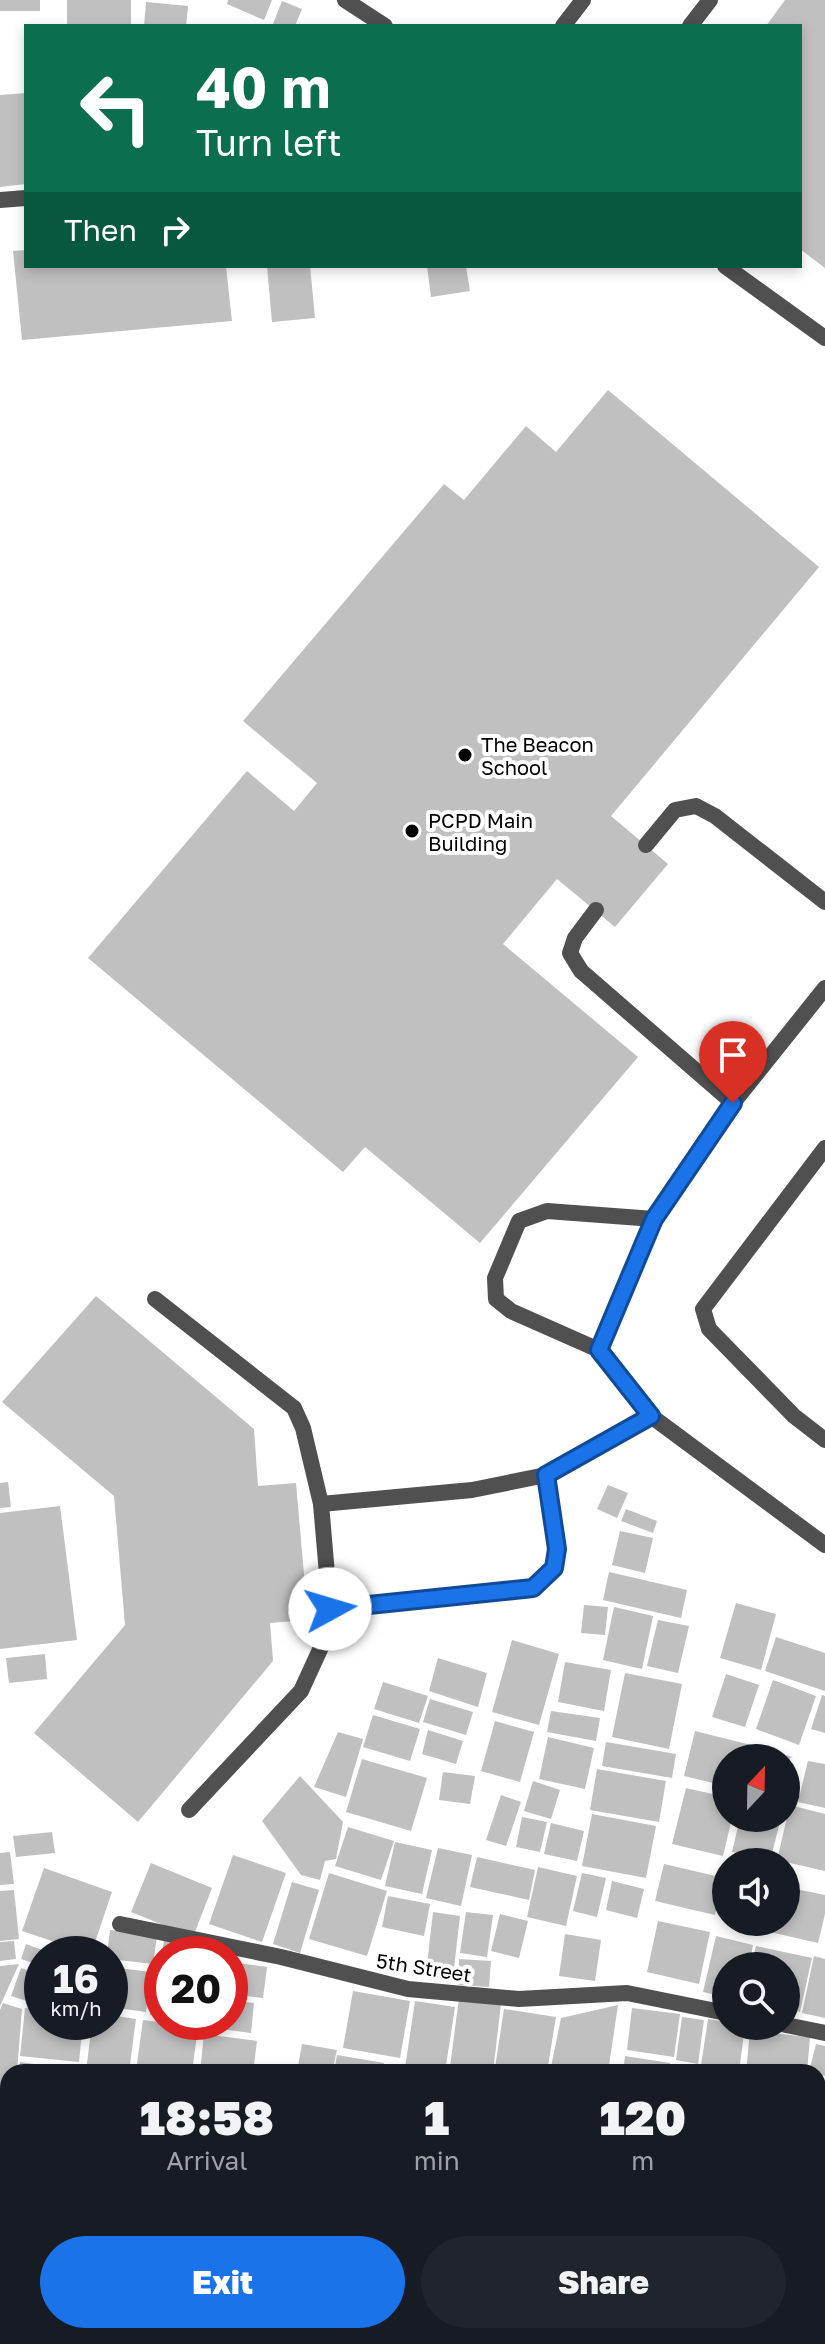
<!DOCTYPE html>
<style>
:root{--surface:#171b24;--page:#20242c;--text:#f1f3f6;--muted:#9ea1a6;--accent:#1a73e8}
body{margin:0;font-family:"Golos Text",sans-serif;background:var(--page);color:var(--text);height:100vh;display:flex;flex-direction:column;font-size:30px;white-space:nowrap}
*{box-sizing:border-box;margin:0}
p{font-size:26px;color:var(--muted)}
.icon{flex:none;width:44px;height:44px;fill:none;stroke:currentColor;stroke-width:2;stroke-linecap:round;stroke-linejoin:round}
.map{position:relative;flex:1;overflow:hidden}
.panel{position:absolute;left:0px;top:2064px;width:826px;height:280px;display:flex;flex-direction:column;background:var(--surface);border-radius:24px 24px 0 0;box-shadow:0 4px 12px #0003}
.panel>*{flex:none}
.guide{position:absolute;left:24px;top:24px;width:778px;height:244px;border-radius:0px;box-shadow:0 4px 12px #0003;background:#0b6e4f;color:#fff;overflow:hidden}
.needle{width:52px;rotate:22deg}
.buttons{position:absolute;left:712px;top:1744px;display:grid;gap:16px}
.buttons a{display:grid;place-items:center;width:88px;height:88px;border-radius:50%;background:var(--surface);box-shadow:0 4px 12px #0003;font-size:40px}
.speed{position:absolute;left:24px;top:1936px;display:flex;gap:16px;font-size:40px;font-weight:700;text-align:center}
.speed>*{display:grid;place-content:center;width:104px;height:104px;border-radius:50%;background:var(--surface);box-shadow:0 4px 12px #0003;line-height:1}
.speed small{font-size:20px;font-weight:400}
.speed .limit{border:12px solid #d22;background:#fff;color:#111}
.pin{position:absolute;display:grid;place-items:center;width:68px;height:68px;color:#fff;margin:-82px -34px;border-radius:50% 50% 50% 0;rotate:-45deg;box-shadow:0 0 8px #0007}
.pin .icon{rotate:45deg}
.me{position:absolute;width:88px;margin:-44px;rotate:84deg;stroke-linejoin:round;filter:drop-shadow(0 0 6px #0008)}
.turn{display:flex;align-items:center;gap:28px;height:168px;padding:0 40px;font-size:36px}
.turn .icon{width:104px;height:104px;stroke-width:2.5}
.turn b{display:block;font-size:56px;line-height:68px}
.then{display:flex;align-items:center;height:76px;padding:0 40px;background:#0003;gap:16px;font-size:30px}
.eta{display:flex;justify-content:space-evenly;align-items:center;height:136px;text-align:center}
.eta b{font-size:48px;font-weight:800;line-height:56px}
.action{display:flex;gap:16px;margin-top:auto;padding:16px 40px}
.action a{flex:1;height:92px;border-radius:48px;background:var(--accent);color:#fff;font-size:32px;font-weight:800;line-height:92px;text-align:center}
.action a+a{background:var(--page);color:var(--text)}
.map>svg:first-child{display:block}
.building{fill:#c0c0c0}
.lines{fill:none;stroke-linecap:round;stroke-linejoin:round}
.service{stroke:#505050;stroke-width:16}
.route-casing{stroke:#114b97;stroke-width:20}
.route{stroke:#1a73e8;stroke-width:14}
.poi-dot{fill:#000;stroke:#fff;stroke-width:3}
.labels{text-anchor:middle;dominant-baseline:central;stroke-width:8;stroke-linejoin:round;paint-order:stroke}
.poi-label{font-size:20px;fill:#000;stroke:#fff;text-anchor:start}
.street-label{font-size:20px;fill:#000;stroke:#fff}
</style>
<div class="map">
<svg width="825" height="2344" viewBox="0 0 825 2344">
<rect width="100%" height="100%" fill="#fff"/>
<g class="building">
<rect x="0" y="0" width="40" height="11"/>
<rect x="67" y="0" width="64" height="26"/>
<polygon points="228,0 272,0 264,20 227,4"/>
<polygon points="785,0 825,0 825,268 800,249 800,26 766,26"/>
<polygon points="282,1 302,9 295,26 273,24"/>
<polygon points="146,2 188,6 186,26 144,26"/>
<polygon points="26,93 26,184 0,187 0,95"/>
<polygon points="26,250 26,266 226,266 232,321 22,340 13,251"/>
<polygon points="267,266 310,266 315,318 272,322"/>
<polygon points="427,266 466,266 470,291 431,297"/>
<polygon points="608,390 819,567 611,816 668,864 615,927 557,879 503,944 638,1057 480,1243 365,1147 343,1172 88,958 247,771 294,811 317,783 243,721 444,484 464,500 526,426 556,452"/>
<polygon points="96,1296 254,1429 258,1486 296,1483 308,1620 270,1623 273,1661 138,1822 34,1733 125,1625 114,1496 2,1402"/>
<polygon points="8,1482 11,1507 0,1508 0,1483"/>
<polygon points="608,1485 628,1493 617,1518 597,1509"/>
<polygon points="60,1506 77,1640 0,1649 0,1513"/>
<polygon points="626,1509 657,1521 653,1533 621,1521"/>
<polygon points="620,1531 653,1538 645,1573 612,1565"/>
<polygon points="609,1572 687,1590 681,1618 603,1600"/>
<polygon points="736,1603 776,1614 761,1670 720,1658"/>
<polygon points="584,1605 608,1607 605,1635 581,1633"/>
<polygon points="614,1607 653,1616 642,1669 603,1660"/>
<polygon points="658,1620 689,1626 678,1673 647,1666"/>
<polygon points="776,1637 825,1653 825,1691 765,1671"/>
<polygon points="512,1640 559,1654 539,1725 492,1712"/>
<polygon points="45,1654 47,1679 9,1683 6,1658"/>
<polygon points="438,1658 487,1673 478,1707 429,1691"/>
<polygon points="565,1662 611,1670 604,1711 558,1702"/>
<polygon points="625,1673 682,1684 669,1749 612,1737"/>
<polygon points="726,1674 759,1685 745,1727 712,1717"/>
<polygon points="773,1680 816,1696 799,1745 756,1729"/>
<polygon points="383,1682 428,1696 419,1723 374,1709"/>
<polygon points="822,1695 825,1696 825,1733 811,1729"/>
<polygon points="430,1699 473,1712 466,1735 423,1722"/>
<polygon points="551,1711 600,1718 596,1741 547,1732"/>
<polygon points="373,1715 420,1729 410,1761 363,1747"/>
<polygon points="495,1721 534,1732 520,1782 481,1771"/>
<polygon points="428,1730 463,1741 456,1764 422,1754"/>
<polygon points="695,1731 755,1746 752,1758 726,1758 726,1786 684,1776"/>
<polygon points="338,1732 363,1739 346,1797 314,1787"/>
<polygon points="548,1737 594,1748 585,1789 539,1779"/>
<polygon points="606,1742 676,1754 672,1778 602,1766"/>
<polygon points="759,1748 793,1757 790,1758 787,1771 786,1758 757,1758"/>
<polygon points="362,1759 427,1778 411,1831 346,1812"/>
<polygon points="808,1761 825,1764 825,1808 798,1802"/>
<polygon points="597,1769 666,1781 659,1822 590,1810"/>
<polygon points="443,1772 475,1776 470,1804 439,1800"/>
<polygon points="300,1776 343,1822 336,1859 325,1861 320,1880 301,1875 262,1821"/>
<polygon points="533,1781 560,1790 551,1819 524,1811"/>
<polygon points="686,1788 726,1797 726,1818 732,1818 723,1856 672,1844"/>
<polygon points="501,1795 521,1802 506,1846 486,1840"/>
<polygon points="790,1805 825,1814 825,1871 777,1860"/>
<polygon points="592,1814 656,1826 646,1878 582,1866"/>
<polygon points="522,1817 547,1822 540,1852 516,1847"/>
<polygon points="740,1818 781,1818 770,1861 732,1852"/>
<polygon points="551,1823 584,1831 577,1861 544,1854"/>
<polygon points="348,1827 394,1841 381,1880 335,1866"/>
<polygon points="52,1832 55,1853 16,1857 13,1836"/>
<polygon points="395,1842 432,1850 422,1894 385,1886"/>
<polygon points="438,1848 472,1855 461,1906 426,1898"/>
<polygon points="10,1852 14,1884 0,1885 0,1853"/>
<polygon points="233,1855 286,1873 262,1942 209,1924"/>
<polygon points="477,1857 535,1870 529,1900 470,1887"/>
<polygon points="151,1863 212,1888 193,1937 131,1912"/>
<polygon points="664,1864 724,1878 715,1915 655,1901"/>
<polygon points="538,1867 577,1876 566,1926 527,1917"/>
<polygon points="44,1868 112,1892 91,1954 22,1931"/>
<polygon points="329,1873 387,1891 367,1956 309,1939"/>
<polygon points="582,1873 606,1878 597,1917 573,1911"/>
<polygon points="612,1881 644,1889 637,1918 606,1910"/>
<polygon points="292,1882 319,1890 300,1953 273,1944"/>
<polygon points="786,1887 825,1895 825,1914 818,1943 770,1932 773,1922 786,1922"/>
<polygon points="14,1890 19,1939 0,1941 0,1891"/>
<polygon points="388,1896 430,1904 424,1936 382,1927"/>
<polygon points="433,1912 460,1916 453,1977 426,1974"/>
<polygon points="466,1912 493,1915 487,1957 460,1953"/>
<polygon points="500,1914 528,1921 519,1958 491,1951"/>
<polygon points="658,1921 710,1932 699,1984 647,1972"/>
<polygon points="110,1930 157,1936 153,1964 110,1959 110,1954 107,1954"/>
<polygon points="565,1934 601,1940 595,1981 559,1976"/>
<polygon points="716,1936 753,1945 749,1966 726,1966 726,1997 703,1992"/>
<polygon points="164,1940 211,1946 210,1954 162,1954"/>
<polygon points="14,1941 16,1959 0,1961 0,1942"/>
<polygon points="26,1944 53,1954 42,1954 42,1966 21,1959"/>
<polygon points="756,1946 812,1958 800,2012 786,2008 786,1966 751,1966"/>
<polygon points="814,1956 825,1959 825,2018 802,2013"/>
<polygon points="459,1959 491,1961 489,1987 458,1985"/>
<polygon points="230,1962 267,1967 263,1998 230,1994"/>
<polygon points="19,1964 0,2006 0,1966"/>
<polygon points="110,1967 151,1972 146,2012 110,2007"/>
<polygon points="21,1968 42,1975 42,2006 11,1996"/>
<polygon points="154,1982 162,1983 162,2017 150,2015"/>
<polygon points="353,1991 410,2001 400,2058 343,2048"/>
<polygon points="459,1998 501,2004 493,2072 450,2067"/>
<polygon points="230,2000 254,2003 251,2033 206,2027 207,2022 230,2022"/>
<polygon points="415,2001 455,2007 445,2072 405,2068"/>
<polygon points="3,2003 22,2009 17,2072 8,2072 8,2094 0,2093 0,2010"/>
<polygon points="618,2005 608,2072 550,2072 561,2018"/>
<polygon points="25,2008 42,2010 42,2022 83,2022 79,2062 20,2056"/>
<polygon points="632,2008 680,2014 674,2057 627,2050"/>
<polygon points="504,2009 556,2017 547,2072 520,2072 495,2068"/>
<polygon points="110,2015 136,2019 129,2072 86,2072 92,2022 110,2022"/>
<polygon points="682,2017 704,2020 698,2064 676,2060"/>
<polygon points="708,2019 726,2022 726,2026 745,2026 739,2072 700,2072"/>
<polygon points="143,2020 198,2027 192,2072 136,2071"/>
<polygon points="750,2031 810,2037 807,2072 746,2072"/>
<polygon points="204,2034 257,2041 253,2072 200,2072"/>
<polygon points="302,2044 337,2050 332,2072 297,2072"/>
<polygon points="816,2044 825,2046 825,2076 818,2074 818,2072 809,2072"/>
<polygon points="337,2055 384,2063 383,2072 334,2072"/>
<polygon points="625,2056 670,2063 669,2072 623,2072"/>
<polygon points="20,2062 70,2069 70,2072 19,2072"/>
<polygon points="0,2098 8,2099 7,2166 0,2166"/>
<rect x="818" y="2106" width="7" height="28"/>
<polygon points="818,2145 825,2146 825,2174 818,2173"/>
<polygon points="0,2173 8,2174 8,2217 0,2216"/>
<polygon points="8,2260 8,2286 0,2288 0,2262"/>
<polygon points="818,2272 825,2272 825,2342 793,2338 793,2336 818,2336"/>
<polygon points="8,2319 8,2336 55,2336 56,2344 0,2344 0,2320"/>
<polygon points="103,2336 136,2336 137,2344 104,2344"/>
<polygon points="143,2336 171,2336 172,2344 144,2344"/>
<polygon points="178,2336 210,2336 210,2344 179,2344"/>
<rect x="236" y="2336" width="58" height="8"/>
<rect x="299" y="2336" width="67" height="8"/>
<rect x="370" y="2336" width="33" height="8"/>
<polygon points="434,2336 493,2336 492,2344 434,2344"/>
<polygon points="499,2336 560,2336 558,2344 497,2344"/>
<polygon points="578,2336 633,2336 631,2344 576,2344"/>
<polygon points="637,2336 698,2336 696,2344 636,2344"/>
<polygon points="704,2336 748,2342 747,2344 702,2344"/>
</g>
<g class="lines">
<g class="service">
<polyline points="345,0 385,26"/>
<polyline points="563,26 583,0"/>
<polyline points="690,26 710,0"/>
<polyline points="0,200 26,198"/>
<polyline points="725,266 825,338"/>
<polyline points="646,845 675,810 696,806 715,816 825,902"/>
<polyline points="596,910 575,938 570,953 581,971 733,1103"/>
<polyline points="825,988 733,1103 654,1219 599,1350 651,1416 825,1545"/>
<polyline points="825,1148 703,1309 709,1329 794,1416 825,1440"/>
<polyline points="155,1299 294,1408 303,1428 321,1504 330,1609 323,1643 301,1691 189,1810"/>
<polyline points="599,1350 511,1311 496,1299 495,1278 519,1221 547,1211 654,1219"/>
<polyline points="546,1475 651,1416"/>
<polyline points="321,1504 472,1490 546,1475 557,1549 554,1568 533,1588 330,1609"/>
<polyline points="120,1924 281,1957 408,1989 519,1999 627,1993 726,2013"/>
<polyline points="786,2025 825,2033"/>
</g>
</g>
<g class="lines">
<defs>
<polyline id="route" points="330,1609 533,1588 554,1568 557,1549 546,1475 651,1416 599,1350 654,1219 733,1103"/>
</defs>
<use href="#route" class="route-casing"/>
<use href="#route" class="route"/>
</g>
<g class="poi-dot">
<circle cx="465" cy="755" r="8"/>
<circle cx="412" cy="831" r="8"/>
</g>
<g class="labels">
<g class="poi-label">
<text x="481" y="744">The Beacon<tspan x="481" dy="23">School</tspan></text>
<text x="428" y="820">PCPD Main<tspan x="428" dy="23">Building</tspan></text>
</g>
<g class="street-label">
<text transform="translate(424 1967) rotate(9)">5th Street</text>
</g>
</g>
</svg>
<div class="buttons">
<a><svg class="needle" viewBox="-14 -14 28 28"><path d="M0-13l5 13h-10z" fill="#e53935"/><path d="M0 13l5-13h-10z" fill="#9ea1a6"/></svg></a>
<a><svg class="icon" aria-label="sound" viewBox="0 0 24 24"><path d="M4 9h4l5-4v14l-5-4H4zM17 9q2 3 0 6"/></svg></a>
<a><svg class="icon" aria-label="search" viewBox="0 0 24 24"><circle cx="10" cy="10" r="6"/><path d="M15 15l6 6"/></svg></a>
</div>
<div class="speed"><div>16<small>km/h</small></div><div class="limit">20</div></div>
<div class="pin" style="left:733px;top:1103px;background:#d93025"><svg class="icon" aria-label="arrive" viewBox="0 0 24 24"><path d="M6 21V4h12l-3 4 3 4H6"/></svg></div>
<svg class="me" style="left:330px;top:1609px" viewBox="-20 -20 40 40"><circle r="19" fill="#fff"/><path d="M0-13L10 11 0 6-10 11z" fill="#1a73e8"/></svg>
<div class="guide">
<div class="turn"><svg class="icon" aria-label="left" viewBox="0 0 24 24"><path d="M17 20v-9H6M10 6l-5 5 5 5"/></svg><div><b>40 m</b>Turn left</div></div>
<div class="then">Then<svg class="icon" aria-label="right" viewBox="0 0 24 24"><path d="M7 20v-9h11M14 6l5 5-5 5"/></svg></div>
</div>
<section class="panel">
<div class="eta">
<div><b>18:58</b><p>Arrival</p></div>
<div><b>1</b><p>min</p></div>
<div><b>120</b><p>m</p></div>
</div>
<div class="action"><a>Exit</a><a>Share</a></div>
</section>
</div>
